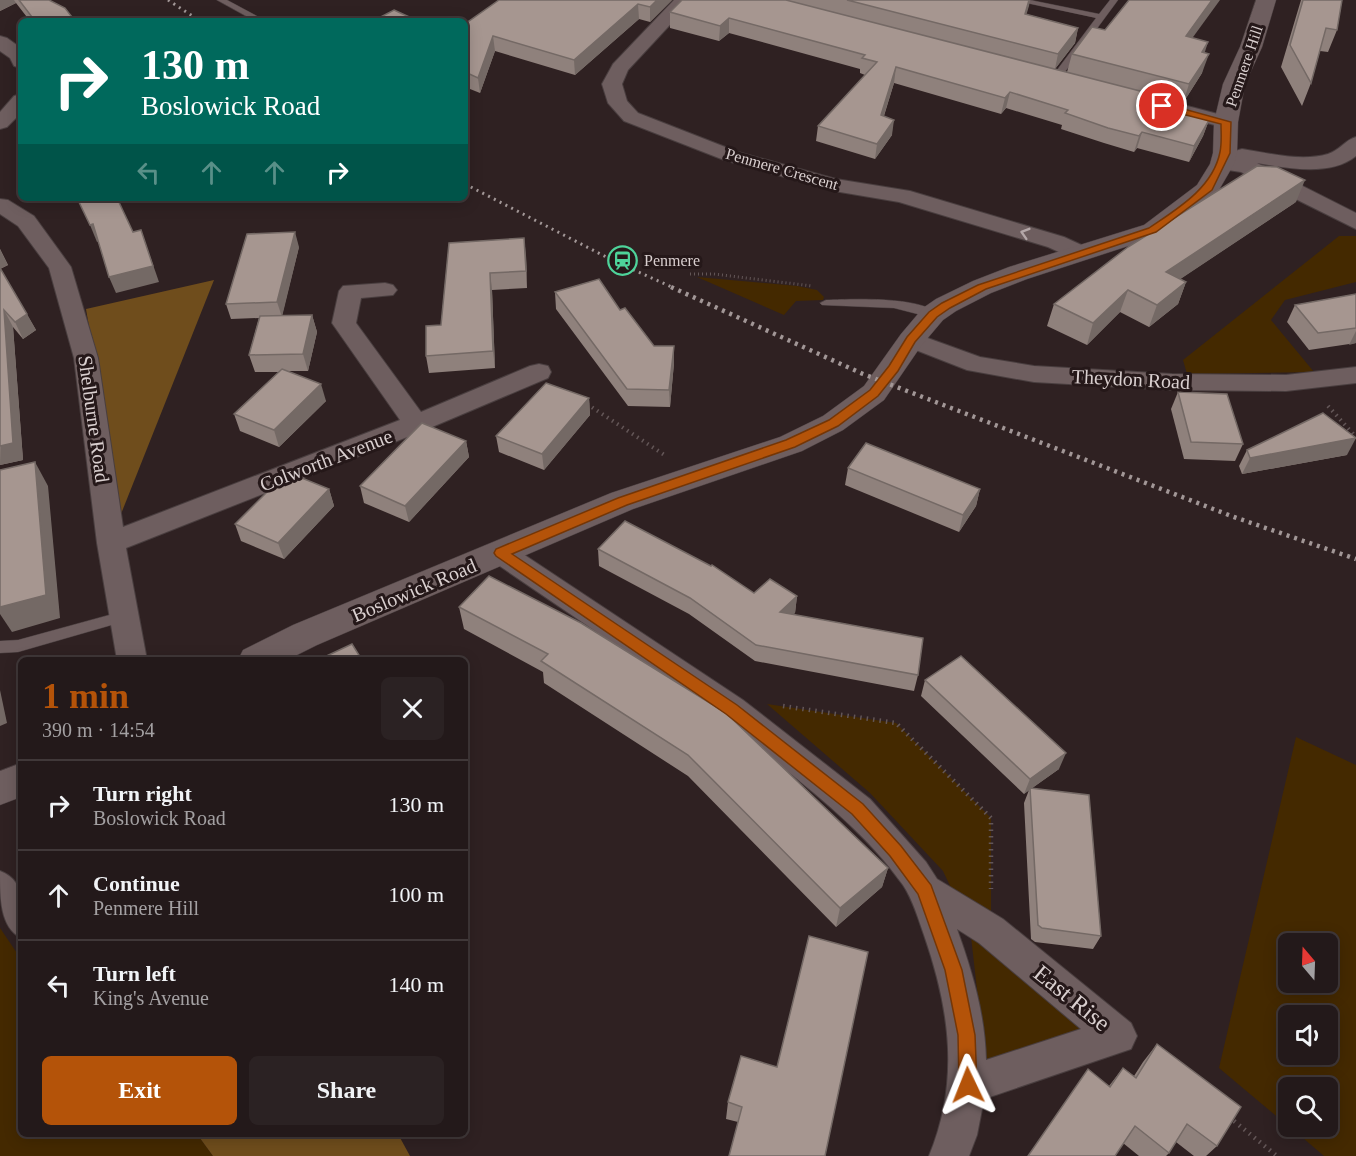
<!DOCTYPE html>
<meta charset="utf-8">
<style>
:root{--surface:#23191a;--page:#2b2223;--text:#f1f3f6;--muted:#a3a0a2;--line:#403839;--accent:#b45309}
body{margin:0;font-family:"Times New Roman",serif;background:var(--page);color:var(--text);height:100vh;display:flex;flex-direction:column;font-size:22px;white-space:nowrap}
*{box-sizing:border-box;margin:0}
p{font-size:20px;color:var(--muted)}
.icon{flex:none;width:33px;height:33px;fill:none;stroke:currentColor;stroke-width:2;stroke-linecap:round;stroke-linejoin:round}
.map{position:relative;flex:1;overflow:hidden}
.drawer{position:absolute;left:18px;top:657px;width:450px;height:480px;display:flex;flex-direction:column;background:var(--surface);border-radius:9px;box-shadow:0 3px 15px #0003,0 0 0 2px var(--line)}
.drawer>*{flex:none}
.banner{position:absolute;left:18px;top:18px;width:450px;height:183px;border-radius:9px;box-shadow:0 3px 15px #0003,0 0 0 2px var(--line);background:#00695c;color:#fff;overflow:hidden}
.needle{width:39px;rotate:341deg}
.tools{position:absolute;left:1278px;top:933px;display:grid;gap:12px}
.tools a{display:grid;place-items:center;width:60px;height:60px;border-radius:9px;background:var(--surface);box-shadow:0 3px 15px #0003,0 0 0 2px var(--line);font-size:30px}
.pin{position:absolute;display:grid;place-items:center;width:51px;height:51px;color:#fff;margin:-26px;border:3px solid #fff;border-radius:50%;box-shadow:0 2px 6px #0007}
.me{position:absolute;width:66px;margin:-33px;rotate:358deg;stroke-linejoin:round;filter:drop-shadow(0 0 4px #0008)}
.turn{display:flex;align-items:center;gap:21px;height:126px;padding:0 24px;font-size:27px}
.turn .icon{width:78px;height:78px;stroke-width:2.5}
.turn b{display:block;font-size:42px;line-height:51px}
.lanes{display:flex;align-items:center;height:57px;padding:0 24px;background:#0003;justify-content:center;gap:30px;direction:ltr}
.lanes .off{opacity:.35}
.round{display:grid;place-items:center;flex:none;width:63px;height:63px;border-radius:9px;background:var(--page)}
.head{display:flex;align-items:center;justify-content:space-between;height:102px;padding:0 24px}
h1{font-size:36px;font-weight:700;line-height:45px;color:var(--accent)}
.action{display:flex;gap:12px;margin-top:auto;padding:12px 24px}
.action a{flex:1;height:69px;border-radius:9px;background:var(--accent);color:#fff;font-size:24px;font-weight:700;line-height:69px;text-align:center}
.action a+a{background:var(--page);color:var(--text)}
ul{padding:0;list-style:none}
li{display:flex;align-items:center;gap:18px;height:90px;padding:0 24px;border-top:2px solid var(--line)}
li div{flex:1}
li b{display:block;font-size:22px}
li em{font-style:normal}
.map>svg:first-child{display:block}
.green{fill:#442900;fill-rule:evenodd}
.forest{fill:#6f4d1c}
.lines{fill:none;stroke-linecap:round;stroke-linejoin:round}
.lane-casing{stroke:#493e3f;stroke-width:1}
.street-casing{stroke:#493e3f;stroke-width:2}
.secondary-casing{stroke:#493e3f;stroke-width:1}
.path-far2{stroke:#635657;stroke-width:3;stroke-dasharray:1 3;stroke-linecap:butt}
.path-far1{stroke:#635657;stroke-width:4;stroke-dasharray:1.5 4.5;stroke-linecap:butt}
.path{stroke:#635657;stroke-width:4.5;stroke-dasharray:1.5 5;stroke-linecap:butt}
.lane{fill:#6e5e5f;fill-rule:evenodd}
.street{fill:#6e5e5f;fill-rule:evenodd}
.secondary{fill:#6e5e5f;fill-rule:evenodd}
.rail-far1{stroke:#a29797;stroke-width:3;stroke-dasharray:2 4.5;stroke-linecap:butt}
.rail{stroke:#a29797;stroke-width:4.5;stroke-dasharray:3 5;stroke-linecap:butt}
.wall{fill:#8f817c}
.shaded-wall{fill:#746965}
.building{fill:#a69690;stroke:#746965;stroke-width:1.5}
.oneway{stroke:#b4a7a8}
.route{fill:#b45309;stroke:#753606;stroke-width:1.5}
.labels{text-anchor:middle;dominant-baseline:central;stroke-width:6;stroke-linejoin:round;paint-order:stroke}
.far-street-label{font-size:16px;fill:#d9cfcf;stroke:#251819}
.far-poi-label{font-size:16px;fill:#d9cfcf;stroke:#251819;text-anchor:start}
.street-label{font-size:20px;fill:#d9cfcf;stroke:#251819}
.near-street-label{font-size:24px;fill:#d9cfcf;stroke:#251819}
</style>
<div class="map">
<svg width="1356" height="1156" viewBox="0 0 1356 1156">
<rect width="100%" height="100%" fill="#2f2122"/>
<g class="green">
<polygon points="1339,236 1356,236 1356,282 1285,300 1271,320 1314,372 1187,374 1183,360"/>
<polygon points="697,277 797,286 817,290 824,297 823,300 796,301 784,315"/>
<polygon points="767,704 896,723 991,818 991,926 1097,1033 986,1068 970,928 943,871 870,793"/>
<path d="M1296,737l60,28v391h-32l-35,-30h39v-38h-40v38l-69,-58zM1288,944h40v38h-40zM1288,1016h40v38h-40z"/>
<polygon points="0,928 21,959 21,1134 197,1134 213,1156 0,1156"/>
</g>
<g class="forest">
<polygon points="214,280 121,514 86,309"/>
<polygon points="197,1134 398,1134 410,1156 213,1156"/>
</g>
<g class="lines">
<defs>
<g id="lane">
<polygon points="217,0 227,0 266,21 255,21"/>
<polygon points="1013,0 1030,0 1099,14 1110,0 1118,0 1059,80 1056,81 1051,78 1096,18"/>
<path d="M826,300c27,-1 93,-4 113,14l-6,4 -39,-10 -72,-3 -2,-2z"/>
<polygon points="124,611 129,612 131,616 129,620 18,652 0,653 0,641 18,640"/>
</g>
<g id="street">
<polygon points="674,0 693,0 628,70 622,84 627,101 638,113 738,152 836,179 910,191 1064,237 1088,248 1091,253 1088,258 1080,260 1072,258 1048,247 899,202 834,191 724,160 624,121 608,103 602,84 613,64"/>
<polygon points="0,36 7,38 21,48 21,68 14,66 10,58 0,51"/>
<polygon points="1138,93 1233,118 1236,122 1233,126 1226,128 1131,103 1128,99 1131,95"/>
<polygon points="21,94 21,113 7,127 0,129 0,112 14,96"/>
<path d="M1356,137v19c-26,21 -69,12 -99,7l99,50v16l-115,-57 -26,-4 -3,-4 3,-4 19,-1 -2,-4 3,-4 7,-2c27,4 59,13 86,5 12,-4 17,-14 28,-17z"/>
<polygon points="0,199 8,200 34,216 71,267 98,358 123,527 400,420 332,323 339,291 343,286 385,283 393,285 397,290 393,295 361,298 356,323 421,412 530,366 539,364 548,366 551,372 548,378 425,430 126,548 147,660 117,660 97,543 74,358 49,268 18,226 0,214"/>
<polygon points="911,332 980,357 1034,366 1172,374 1286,375 1356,367 1356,383 1286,391 1172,390 1034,382 967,370 903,345 899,340 903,335"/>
<path d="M501,542l10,4 232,154 127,99 56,63 11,17 66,40 128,104 6,13 -6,13 -147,50 -7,36 -8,21h-40c31,-75 21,-146 -5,-221 -6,-17 -11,-35 -21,-50 -34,-48 -78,-83 -123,-120 -92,-74 -192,-138 -289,-205l-4,-7 4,-7zM957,929l22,14 102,86 -95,31c-1,-46 -14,-89 -29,-131z"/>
<path d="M0,871c29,11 21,41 21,67 -21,-11 -21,-40 -21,-67z"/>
</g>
<g id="secondary">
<polygon points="1256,0 1276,0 1262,47 1245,84 1238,122 1237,153 1234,164 1216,195 1162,235 1027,279 991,293 956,311 943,320 921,346 884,400 843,430 802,451 633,509 317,645 287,660 238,660 243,650 293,625 611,493 780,437 823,416 864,386 901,334 923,308 936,299 973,281 1009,267 1144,225 1197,185 1210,164 1213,153 1214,122 1223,84 1240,47"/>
<polygon points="21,763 21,797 0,805 0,771"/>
</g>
</defs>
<use href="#lane" class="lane-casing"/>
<use href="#street" class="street-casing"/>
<use href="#secondary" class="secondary-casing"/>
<polyline class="path-far2" points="690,274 714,274 812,286"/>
<g class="path-far1">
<polyline points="587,404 666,456"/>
<polyline points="1328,406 1356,437"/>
</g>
<g class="path">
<polyline points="783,706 896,723 991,818 991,889"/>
<polyline points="1229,1117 1277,1156"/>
</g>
<use href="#lane" class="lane"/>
<use href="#street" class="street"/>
<use href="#secondary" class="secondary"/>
<g class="rail-far1">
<polyline points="168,0 200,21"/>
<polyline points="465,184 614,261 674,288"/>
</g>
<polyline class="rail" points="671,287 863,374 1234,517 1356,559"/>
</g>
<g class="wall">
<polygon points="0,0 49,0 75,21 30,21 16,3 0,11"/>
<polygon points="672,0 650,22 639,19 575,75 495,51 480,93 465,87 465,24"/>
<polygon points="788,0 1030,0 1026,14 1078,28 1075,43 1055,69 1067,72 1072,54 1105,30 1193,38 1205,53 1202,73 1183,103 1179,102 1176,112 1209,120 1203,136 1189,162 1137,148 1134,152 1104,143 1061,129 1062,125 1006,108 1001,114 894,83 884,116 892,135 875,159 816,141 818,126 865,75 860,73 860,69 729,33 719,41 670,28 670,12"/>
<polygon points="1301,0 1342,0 1337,30 1328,52 1320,51 1311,83 1302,106 1281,67"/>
<polygon points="1296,202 1180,279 1186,282 1178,304 1149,327 1120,312 1087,345 1047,326 1054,304"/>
<polygon points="449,243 526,255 527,288 492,290 495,368 429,373 426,356 441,325"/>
<polygon points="299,247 282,315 312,315 317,332 308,371 288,371 326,401 279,447 240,431 234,414 279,372 255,372 249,355 259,318 231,319 226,304"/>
<polygon points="0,249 8,265 0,269 36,330 23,339 13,327 23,460 0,465"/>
<polygon points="555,292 620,310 654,346 674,346 674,363 670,407 628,406 556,309"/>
<polygon points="1356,294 1356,343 1309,350 1287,322 1295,305"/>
<polygon points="1178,392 1243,444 1235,461 1184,459 1171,409"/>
<polygon points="589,398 590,415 544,470 499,452 496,436"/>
<polygon points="466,441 469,457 409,522 364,503 360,486"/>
<polygon points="1247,450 1347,455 1242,474 1239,466"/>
<polygon points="848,468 980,489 976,506 959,532 845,485"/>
<polygon points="329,489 334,506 284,559 241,541 235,524"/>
<polygon points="598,549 754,593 797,596 795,613 793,614 918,675 914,691 755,661 689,614 599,566"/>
<polygon points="489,576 888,868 882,887 836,927 688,776 544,683 543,672 464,629 459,607"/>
<polygon points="925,680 1059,769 1032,788 1101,936 1093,949 1035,942 1031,939 1024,803 1029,790 1024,794 921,696"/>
<polygon points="868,952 738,1122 726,1119 728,1102 777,1067"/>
<polygon points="1157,1044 1217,1146 1206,1156 1194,1156 1176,1142 1169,1153 1166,1156 1139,1156 1123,1143 1109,1086 1123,1068 1134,1076 1143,1062"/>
</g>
<g class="shaded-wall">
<polygon points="0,0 14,0 16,3 0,11"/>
<polygon points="657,0 672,0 650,22 650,7"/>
<polygon points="1029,0 1030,0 1029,6 1022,29 1025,14"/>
<polygon points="1212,0 1220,0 1180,55 1186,36"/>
<polygon points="638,4 639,19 575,75 574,60"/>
<polygon points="729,18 729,33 719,41 720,26"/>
<polygon points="1078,28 1075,43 1055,69 1058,54"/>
<polygon points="493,36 495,51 480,93 478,78"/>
<polygon points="1208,42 1202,61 1202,52"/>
<polygon points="1209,54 1202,73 1183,103 1189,84"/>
<polygon points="896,67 894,83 879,131 881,115"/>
<polygon points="1010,92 1006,108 1001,114 1005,98"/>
<polygon points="894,120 892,135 875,159 877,144"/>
<polygon points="1209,120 1203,136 1189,162 1194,146"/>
<polygon points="1142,132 1137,148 1134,152 1139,136"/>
<polygon points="1305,180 1296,202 1158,294 1166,272"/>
<polygon points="58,198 73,198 59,202"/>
<polygon points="93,224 100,241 97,242 90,225"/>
<polygon points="141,230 159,282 116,293 109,277"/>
<polygon points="295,232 299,247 282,317 277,302"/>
<polygon points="524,238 526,255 527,288 526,271"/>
<polygon points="0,249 8,265 0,269"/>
<polygon points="490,273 492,290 495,368 493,351"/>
<polygon points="1186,282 1178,304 1149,327 1157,305"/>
<polygon points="1128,290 1120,312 1087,345 1093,323"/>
<polygon points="4,310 13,327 23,460 0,465"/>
<polygon points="27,314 36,330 23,339 15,322"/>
<polygon points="312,315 317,332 308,371 303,354"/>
<polygon points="1356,331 1356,343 1349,345"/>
<polygon points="674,346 674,363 670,407 669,390"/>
<polygon points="321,384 326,401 279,447 274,430"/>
<polygon points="589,398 590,415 544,470 542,454"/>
<polygon points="1356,438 1347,455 1242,474 1250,458"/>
<polygon points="466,441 469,457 409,522 405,506"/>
<polygon points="35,462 48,486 60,618 12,632 0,614 0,607"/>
<polygon points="329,489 334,506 284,559 278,543"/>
<polygon points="980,489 976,506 959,532 963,515"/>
<polygon points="797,596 795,613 778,628 780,612"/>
<polygon points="0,690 7,723 0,726"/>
<polygon points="1066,753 1059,769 1024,794 1030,779"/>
<polygon points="888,868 882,887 836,927 840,908"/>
</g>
<g class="building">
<polygon points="19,0 49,0 65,8 75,21 35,21"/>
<polygon points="499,0 657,0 650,7 638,4 574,60 493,36 478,78 465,72 465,24"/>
<polygon points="682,0 786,0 1179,101 1173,111 1209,120 1194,146 1142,132 1139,136 1108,128 1065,113 1068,110 1010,92 1005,98 896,67 881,115 894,120 877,144 818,126 877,62 862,58 865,55 729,18 720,26 670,12"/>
<polygon points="847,0 1029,0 1025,14 1078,28 1058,54"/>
<polygon points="1129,0 1212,0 1186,36 1208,42 1202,52 1209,54 1189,84 1072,54 1092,27 1105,30"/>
<polygon points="1303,0 1342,0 1337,30 1326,28 1311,83 1290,45"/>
<polygon points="394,10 418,21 373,21"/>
<polygon points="1257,166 1277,167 1305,180 1166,272 1186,282 1157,305 1128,290 1093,323 1054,304 1128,247"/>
<polygon points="77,198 117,198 133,232 141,230 153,266 109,277 93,224 90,225"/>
<polygon points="295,232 277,302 226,304 247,234"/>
<polygon points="524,238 526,271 490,273 493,351 426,356 426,326 441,325 449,243"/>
<polygon points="0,268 27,314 15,322 4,310 13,443 0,446"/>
<polygon points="599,279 620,310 625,308 654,346 674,346 669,390 627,389 555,292"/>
<polygon points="1356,294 1356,328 1318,333 1295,305"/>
<polygon points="312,315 303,354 249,355 260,316"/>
<polygon points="282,369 321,384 274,430 234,414"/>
<polygon points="546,383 589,398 542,454 496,436"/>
<polygon points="1178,392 1227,394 1243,444 1191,442"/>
<polygon points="1323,413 1356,438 1250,458 1247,450"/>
<polygon points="422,423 466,441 405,506 360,486"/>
<polygon points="866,443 980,489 963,515 848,468"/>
<polygon points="35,462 46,595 0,607 0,470"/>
<polygon points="287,472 329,489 278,543 235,524"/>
<polygon points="625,521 711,566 712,565 754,593 770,579 797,596 780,612 923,638 918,675 756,645 690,598 598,549"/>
<polygon points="489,576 581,623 726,713 888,868 840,908 688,755 541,661 548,654 459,607"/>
<polygon points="352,644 362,660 318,660"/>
<polygon points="961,656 1066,753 1030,779 925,680"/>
<polygon points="1030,788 1089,795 1101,936 1042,928 1038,925"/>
<polygon points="809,936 868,952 825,1156 729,1156 742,1107 728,1102 741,1056 777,1067"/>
<polygon points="1157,1044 1241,1107 1217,1146 1187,1124 1169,1153 1135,1126 1115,1156 1028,1156 1088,1069 1110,1087 1123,1068 1136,1078"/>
</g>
<defs><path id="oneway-chevron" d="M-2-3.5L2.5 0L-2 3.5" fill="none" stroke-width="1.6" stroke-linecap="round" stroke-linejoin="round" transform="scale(1.5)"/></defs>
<use class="oneway" href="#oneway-chevron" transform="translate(1025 233) rotate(-163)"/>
<path class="route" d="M1162,103l69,19 -1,31 -18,37 -56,42 -170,57 -36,19 -13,9 -22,25 -17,29 -20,25 -40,30 -43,21 -168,58 -115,49 225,151 126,99 38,42 30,39 31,85 13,65 2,50 -3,7 -6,3 -6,-3 -3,-7 -1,-50 -13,-65 -27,-76 -28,-38 -38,-42 -126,-100 -230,-158 -2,-3 2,-4 122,-51 168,-58 43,-20 41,-30 19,-24 18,-29 22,-25 13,-9 36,-18 171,-57c28,-19 64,-40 71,-76 2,-9 1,-19 1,-28l-62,-16 -1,-2z"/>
<defs>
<symbol id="station-ring" viewBox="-11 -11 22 22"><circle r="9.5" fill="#251819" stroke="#4ed39a" stroke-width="1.5"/><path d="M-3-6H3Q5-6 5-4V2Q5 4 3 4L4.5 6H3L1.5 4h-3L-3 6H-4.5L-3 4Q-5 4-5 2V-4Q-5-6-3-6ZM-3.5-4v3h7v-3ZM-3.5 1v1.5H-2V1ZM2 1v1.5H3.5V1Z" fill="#4ed39a"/></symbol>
</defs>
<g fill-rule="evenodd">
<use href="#station-ring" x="606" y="244" width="33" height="33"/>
</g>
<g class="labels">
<g class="far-street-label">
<text transform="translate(1244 66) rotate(-71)">Penmere Hill</text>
<text transform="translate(782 169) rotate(16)">Penmere Crescent</text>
</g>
<g class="far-poi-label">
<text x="644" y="260">Penmere</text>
</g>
<g class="street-label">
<text transform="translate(1131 379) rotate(3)">Theydon Road</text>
<text transform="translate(94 419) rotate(82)">Shelburne Road</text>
<text transform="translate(326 460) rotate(-21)">Colworth Avenue</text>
<text transform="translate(414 590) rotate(-23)">Boslowick Road</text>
</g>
<g class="near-street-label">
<text transform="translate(1072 998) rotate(39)">East Rise</text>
</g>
</g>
</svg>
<div class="tools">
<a><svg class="needle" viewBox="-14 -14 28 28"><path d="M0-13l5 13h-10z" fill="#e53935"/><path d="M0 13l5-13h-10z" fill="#a3a0a2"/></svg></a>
<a><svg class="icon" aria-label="sound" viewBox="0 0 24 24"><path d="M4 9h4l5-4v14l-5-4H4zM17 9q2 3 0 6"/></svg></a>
<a><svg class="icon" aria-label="search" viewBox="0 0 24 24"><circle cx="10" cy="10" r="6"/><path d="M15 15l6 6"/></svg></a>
</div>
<div class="pin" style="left:1162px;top:106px;background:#d93025"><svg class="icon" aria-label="arrive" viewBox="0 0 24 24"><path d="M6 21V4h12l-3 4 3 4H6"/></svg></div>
<svg class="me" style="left:968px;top:1085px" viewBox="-20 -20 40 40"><path d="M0-17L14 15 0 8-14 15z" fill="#b45309" stroke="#fff" stroke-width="4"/></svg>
<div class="banner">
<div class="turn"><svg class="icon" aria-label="right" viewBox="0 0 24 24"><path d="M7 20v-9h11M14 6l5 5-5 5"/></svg><div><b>130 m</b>Boslowick Road</div></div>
<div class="lanes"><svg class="icon off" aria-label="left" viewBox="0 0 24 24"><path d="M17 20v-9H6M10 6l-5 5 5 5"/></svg><svg class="icon off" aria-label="ahead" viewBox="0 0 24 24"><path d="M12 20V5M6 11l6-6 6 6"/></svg><svg class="icon off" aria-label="ahead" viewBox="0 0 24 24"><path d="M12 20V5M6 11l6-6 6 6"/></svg><svg class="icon" aria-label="right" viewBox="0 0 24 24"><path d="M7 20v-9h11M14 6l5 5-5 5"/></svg></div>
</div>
<section class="drawer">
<div class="head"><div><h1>1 min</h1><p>390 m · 14:54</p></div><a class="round"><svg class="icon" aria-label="close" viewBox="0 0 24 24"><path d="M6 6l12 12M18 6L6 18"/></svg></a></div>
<ul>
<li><svg class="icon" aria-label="right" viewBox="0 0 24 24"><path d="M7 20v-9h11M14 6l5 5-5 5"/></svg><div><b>Turn right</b><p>Boslowick Road</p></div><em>130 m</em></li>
<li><svg class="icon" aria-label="ahead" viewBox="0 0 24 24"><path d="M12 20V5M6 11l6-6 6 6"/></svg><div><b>Continue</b><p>Penmere Hill</p></div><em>100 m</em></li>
<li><svg class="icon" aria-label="left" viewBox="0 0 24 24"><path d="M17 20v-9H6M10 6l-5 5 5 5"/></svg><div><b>Turn left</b><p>King's Avenue</p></div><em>140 m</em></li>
</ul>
<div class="action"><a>Exit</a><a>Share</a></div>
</section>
</div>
